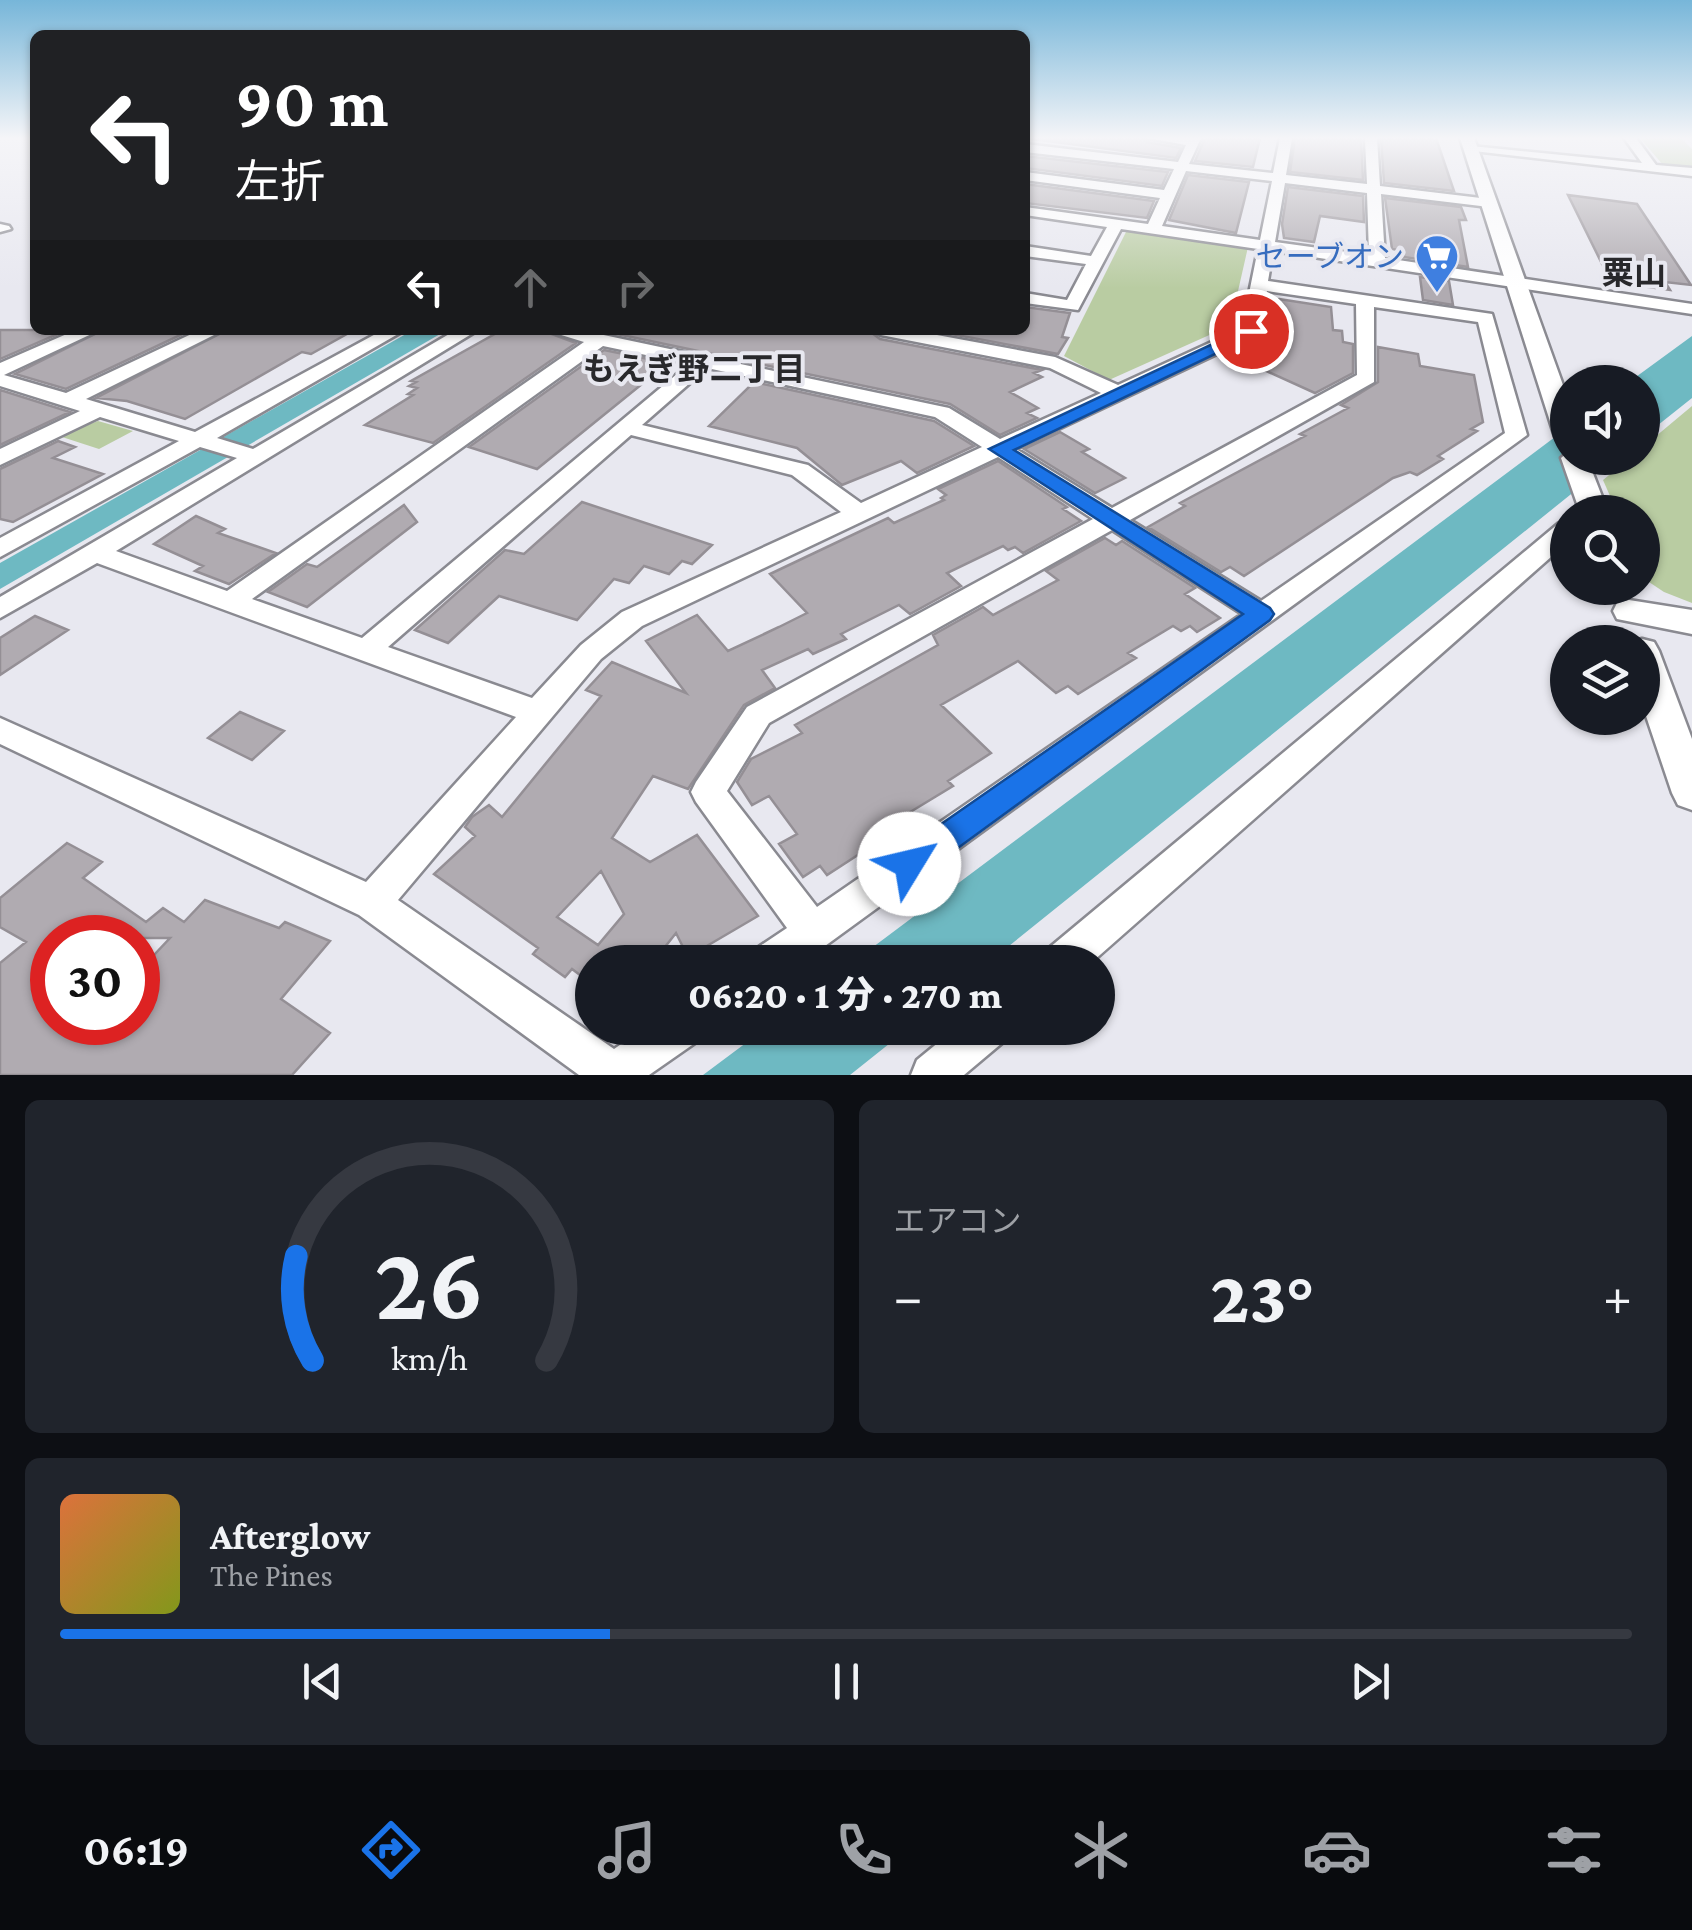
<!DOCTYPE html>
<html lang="ja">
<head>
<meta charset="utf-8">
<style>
  :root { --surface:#171b24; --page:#20242c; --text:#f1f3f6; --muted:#9ea1a6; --line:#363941; --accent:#1a73e8 }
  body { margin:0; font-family:"Crimson Pro","Noto Sans JP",serif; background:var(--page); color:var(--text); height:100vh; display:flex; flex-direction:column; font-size:38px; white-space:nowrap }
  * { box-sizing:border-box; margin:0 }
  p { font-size:32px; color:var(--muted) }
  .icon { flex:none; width:55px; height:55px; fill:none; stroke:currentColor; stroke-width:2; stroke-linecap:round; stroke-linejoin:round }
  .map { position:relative; height:1075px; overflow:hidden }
  .drawer { display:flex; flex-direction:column; gap:25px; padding:25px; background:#0d0f14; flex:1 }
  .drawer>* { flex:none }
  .banner { position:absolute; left:30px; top:30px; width:1000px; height:305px; border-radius:15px; box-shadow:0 2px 8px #0004; background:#202124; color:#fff; overflow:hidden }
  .fabs { position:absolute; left:1550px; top:365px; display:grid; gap:20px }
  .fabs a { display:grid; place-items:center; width:110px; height:110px; border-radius:50%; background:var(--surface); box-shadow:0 2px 8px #0004; font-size:50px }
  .speed { position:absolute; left:30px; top:915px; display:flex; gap:20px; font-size:50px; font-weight:700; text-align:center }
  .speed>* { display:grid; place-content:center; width:130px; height:130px; border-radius:50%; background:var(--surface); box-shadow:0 2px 8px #0004; line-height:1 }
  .speed .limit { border:15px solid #d22; background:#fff; color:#111 }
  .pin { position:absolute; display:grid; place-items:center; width:85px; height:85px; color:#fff; margin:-42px; border:5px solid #fff; border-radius:50%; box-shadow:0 2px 10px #0007 }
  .me { position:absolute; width:110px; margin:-55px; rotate:54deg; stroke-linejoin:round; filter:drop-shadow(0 0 8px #0008) }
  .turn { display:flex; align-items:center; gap:35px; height:210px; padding:0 40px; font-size:45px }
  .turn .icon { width:130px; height:130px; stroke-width:2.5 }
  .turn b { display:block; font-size:70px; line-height:85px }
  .lanes { display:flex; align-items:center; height:95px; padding:0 40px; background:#0003; justify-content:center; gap:50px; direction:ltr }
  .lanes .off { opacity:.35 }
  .big { font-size:75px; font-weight:800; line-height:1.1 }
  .drawer .card { flex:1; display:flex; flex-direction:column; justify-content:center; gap:15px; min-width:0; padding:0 35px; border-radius:15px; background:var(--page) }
  .drawer .dial { align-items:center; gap:0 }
  .dial svg { height:260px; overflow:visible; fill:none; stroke:var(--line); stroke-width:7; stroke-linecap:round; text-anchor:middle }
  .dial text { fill:var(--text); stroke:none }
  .song { display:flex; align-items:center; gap:30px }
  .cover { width:120px; height:120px; border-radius:15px; background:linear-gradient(135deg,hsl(20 70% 55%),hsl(70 70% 35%)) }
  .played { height:10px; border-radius:5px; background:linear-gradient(90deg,var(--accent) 35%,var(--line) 35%) }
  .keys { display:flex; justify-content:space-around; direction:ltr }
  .heat { display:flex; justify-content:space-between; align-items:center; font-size:55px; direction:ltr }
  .drawer .tiles { flex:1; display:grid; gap:25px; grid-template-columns:1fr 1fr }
  .card:last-child { grid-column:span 2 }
  .trip { position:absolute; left:575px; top:945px; width:540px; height:100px; border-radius:50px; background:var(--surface); box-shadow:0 2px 8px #0004; font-weight:800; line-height:100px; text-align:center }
  .tabs { display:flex; height:160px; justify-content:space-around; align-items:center; background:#090b0e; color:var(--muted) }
  .tabs .icon { width:70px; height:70px }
  .tabs .on { color:var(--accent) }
  .tabs b { font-size:45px; color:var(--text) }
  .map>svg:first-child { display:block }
  .green { fill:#b9cca2 }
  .water { fill:#6eb9c2 }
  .building { fill:#b0abb1; stroke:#948f95; stroke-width:2.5; fill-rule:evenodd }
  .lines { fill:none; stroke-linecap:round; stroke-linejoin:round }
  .minor-casing { stroke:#8a8a91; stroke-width:5 }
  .tertiary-casing { stroke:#8a8a91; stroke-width:5 }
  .minor { fill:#fff; fill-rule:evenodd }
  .tertiary { fill:#fff; fill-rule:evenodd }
  .route { fill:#1a73e8; stroke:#114b97; stroke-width:2.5 }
  .labels { text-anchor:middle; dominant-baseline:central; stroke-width:8; stroke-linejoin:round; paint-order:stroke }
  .far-shop-label { font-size:30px; fill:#366cbe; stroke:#e8e8f0; text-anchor:end }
  .far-neighbourhood-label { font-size:32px; font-weight:bold; fill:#28282b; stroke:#e8e8f0 }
</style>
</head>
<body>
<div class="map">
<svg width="1692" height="1075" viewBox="0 0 1692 1075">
  <rect width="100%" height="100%" fill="#e8e8f0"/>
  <path class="green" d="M1640 138H1681L1692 149V168L1663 165Z
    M1127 230 1248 247 1231 322 1225 328 1109 380 1064 356Z
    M1692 406V603L1664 592 1643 578 1642 512H1617L1603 480 1630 458H1642L1643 447Z
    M98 421 133 431 99 449 59 436Z"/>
  <path class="water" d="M413 330H447L0 589V563Z
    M1692 336V398L1643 437 1642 382H1629Z
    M1567 428 1568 458H1616L989 962H853Z
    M766 1028H909L850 1075H703Z"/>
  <path class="building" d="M1025 138H1144L1147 142 1181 148 1176 158Z
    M1205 138H1260L1253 167 1195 161Z
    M1295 138H1361L1363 180 1290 172Z
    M1381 138H1436L1454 191 1384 183Z
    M1025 156 1168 172 1162 186 1025 168Z
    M1188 175 1249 182 1236 233 1169 220Z
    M1025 184 1154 201 1147 218 1025 203Z
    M1288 187 1363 196 1364 222 1320 216 1314 242 1284 238 1282 224Z
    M1568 195 1637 204 1691 285 1665 282 1670 290 1634 285 1629 277 1607 274Z
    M1385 198 1461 207 1466 220H1459L1468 267 1404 257V251L1392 249Z
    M1420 277 1449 281 1453 305 1423 300Z
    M1279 299 1331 307 1333 330 1342 331 1343 342 1353 344V373L1315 393 1242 360 1267 348V315L1274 316 1275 302Z
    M1025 307 1070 313 1062 337 1068 338 1058 354 930 330H1025Z
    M0 330H67L0 359Z
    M103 330H191L66 389 15 374Z
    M227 330H354L311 354 302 352 185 419 127 401 96 398Z
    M502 330H541L576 343 433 443 365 425 413 395 408 394 417 388 409 386 416 382 411 381Z
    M598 330H868L880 339 1042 370 1034 373 1042 377 1010 392 1038 408 1027 413 1037 418 1000 435 950 404Z
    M1378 347 1418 354 1420 366 1474 375 1483 422 1471 429 1477 431 1438 456 1443 459 1417 475 1410 472 1393 478 1244 576 1230 567 1221 572 1148 527 1185 506 1180 503 1305 436 1300 434 1348 408 1341 405 1378 382Z
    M604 350 668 363 537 469 469 447Z
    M754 382 934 421 974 446 917 473 901 461 842 485 797 448 709 426Z
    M0 390 70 412 0 445Z
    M1060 432 1089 449 1082 452 1125 478 1095 493 1024 449Z
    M58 441 75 447 53 458 103 474 13 522 0 519V469Z
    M998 461 1067 507 1063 509 1081 521 1023 553 1015 547 1008 550 1003 546 947 573 961 586 910 614 899 605 841 634 846 639 813 654 808 649 762 670 775 688 744 705 688 789 653 776 612 838 650 862 697 835 758 916 688 957 676 933 653 962H592V984L572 969 565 977 533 954 538 948 434 874 475 836 465 827 472 817 489 805 502 817 601 696 586 690 612 662 686 693 646 641 697 615 728 651 779 627 807 613 770 574 888 518 894 523 944 500 941 498 946 495 938 489ZM601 871 624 914 598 945 557 917Z
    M582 502 712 545 692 564 682 561 669 574 644 566 629 583 614 579 577 620 499 596 448 643 415 630 505 550 524 554Z
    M404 505 417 522 307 607 268 592 307 564 317 567Z
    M196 516 225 529 218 533 276 553 229 584 195 571 203 566 154 544Z
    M1105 538 1116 545 1122 541 1195 588 1185 594 1220 618 1197 632 1190 626 1181 631 1173 626 1128 653 1136 658 1078 694 1068 686 1056 693 1018 661 941 705 991 753 948 781 953 786 902 817 907 823 827 875 820 866 803 877 779 844 797 834 769 796 752 805 737 782 751 759 802 733 795 725 938 645 933 635 983 607 993 615 1058 580 1046 571Z
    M35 616 68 630 0 675V638Z
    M240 712 284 731 252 760 208 738Z
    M67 843 102 862 83 878 146 922 163 908 184 922 205 900 279 928 285 922 330 941 281 999 330 1033 292 1075H0V963L26 942 0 927V898ZM52 938H170L138 972V1022H52Z"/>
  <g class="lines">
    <g class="minor-casing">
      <path id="minor" d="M1148 138H1201L1189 164 1273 173 1280 138H1292L1286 175 1367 184 1365 138H1377L1380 186 1489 199 1496 203 1489 207 1381 194 1385 258 1692 304V314L1273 251 1268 281 1492 314 1527 435 803 962H752L757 948 787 928 696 802 691 792 696 782 747 707 1093 519 998 457 642 626 601 659 398 900 614 1049 645 1028H700L695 1043 649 1075H579L359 915 0 744V718L366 882 516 717 97 563 0 618V597L237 458 200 447 0 557V538L179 441 100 417 0 465V449L80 411 0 386V363L76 330H100L4 375 66 393 200 330H224L86 399 195 432 383 330H405L217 438 253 449 456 330H478L116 551 227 591 584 342 545 330H580L949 408 1000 439 1101 393 1050 368 881 335 872 330H910L1055 357 1118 385 1242 328 1258 249 1121 229 1078 310 1025 303V293L1067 300 1086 264 1025 256V246L1091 256 1107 227 1025 215V207L1148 224 1160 198 1025 180V172L1164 190 1174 169 1025 152V144L1178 162 1186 145ZM1186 171 1272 181 1260 240 1162 226ZM1285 183 1367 193 1369 255 1275 242ZM1267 291 1356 304 1357 375 1112 508 1016 449 1257 335ZM1374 307 1478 322 1505 433 1261 601 1130 520 1374 382ZM603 346 689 364 362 638 252 599ZM707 368 935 417 982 447 861 503 808 465 642 425ZM631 435 792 475 841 512 622 612 581 645 532 698 388 647ZM1112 530 1242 614 817 907 727 791 769 723Z
        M1624 138H1636L1656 165 1692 168V176L1465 150 1471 146 1642 163Z
        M0 224 9 226 11 229 0 232Z
        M1568 520V542L1092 962H1044L1049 948 1559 523Z
        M956 1028H1008L1002 1043 964 1075H911L917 1060Z"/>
    </g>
    <g class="tertiary-casing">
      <path id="tertiary" d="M1460 138H1474L1568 399V445L1555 437Z
        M1568 452V458H1587L1608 512H1580L1561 458Z
        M1629 600 1692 610V634L1617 619 1613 611 1617 603Z
        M1642 639 1654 642 1659 651 1692 739V810L1678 805 1672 793 1642 704V642H1630Z"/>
    </g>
    <use href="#minor" class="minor"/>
    <use href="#tertiary" class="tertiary"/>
  </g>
  <linearGradient id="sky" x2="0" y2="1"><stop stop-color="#77b6d9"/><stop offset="0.48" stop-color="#f5f5f8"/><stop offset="1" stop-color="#f5f5f8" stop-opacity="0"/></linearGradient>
  <rect width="1692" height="288" fill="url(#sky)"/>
  <path class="route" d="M1251 326 1259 331 1257 334 1014 450 1270 608 1274 614 1270 620 921 875 909 879 898 875 893 864 898 854 1243 614 989 449Z"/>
  <defs>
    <g id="supermarket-pin" transform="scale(2.25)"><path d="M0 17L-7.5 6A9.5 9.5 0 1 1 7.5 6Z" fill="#3f7fe0" stroke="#e8e8f0"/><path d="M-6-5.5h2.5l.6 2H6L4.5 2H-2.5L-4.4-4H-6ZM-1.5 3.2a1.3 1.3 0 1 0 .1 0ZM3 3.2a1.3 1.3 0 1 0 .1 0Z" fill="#fff"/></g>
  </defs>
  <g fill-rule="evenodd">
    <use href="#supermarket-pin" x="1437" y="256"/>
  </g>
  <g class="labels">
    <g class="far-shop-label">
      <text x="1404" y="256">セーブオン</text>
    </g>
    <g class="far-neighbourhood-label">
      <text x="1634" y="273">粟山</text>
      <text x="694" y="369">もえぎ野二丁目</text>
    </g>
  </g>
</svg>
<div class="fabs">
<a><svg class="icon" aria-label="sound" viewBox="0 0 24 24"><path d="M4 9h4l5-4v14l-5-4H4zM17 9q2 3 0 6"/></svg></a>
<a><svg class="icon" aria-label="search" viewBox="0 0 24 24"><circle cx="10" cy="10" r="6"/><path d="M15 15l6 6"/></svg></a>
<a><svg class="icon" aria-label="layers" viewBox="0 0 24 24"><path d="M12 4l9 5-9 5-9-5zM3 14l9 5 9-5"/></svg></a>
</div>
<div class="speed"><div class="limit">30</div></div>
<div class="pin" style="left:1251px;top:331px;background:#d93025"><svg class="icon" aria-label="arrive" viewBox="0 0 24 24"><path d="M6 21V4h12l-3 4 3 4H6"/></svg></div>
<svg class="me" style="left:909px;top:864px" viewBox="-20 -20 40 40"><circle r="19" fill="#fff"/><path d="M0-13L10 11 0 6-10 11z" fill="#1a73e8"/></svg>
<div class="trip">06:20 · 1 分 · 270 m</div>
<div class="banner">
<div class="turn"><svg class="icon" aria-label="left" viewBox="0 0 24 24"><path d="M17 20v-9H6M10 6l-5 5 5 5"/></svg><div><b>90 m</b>左折</div></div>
<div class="lanes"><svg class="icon" aria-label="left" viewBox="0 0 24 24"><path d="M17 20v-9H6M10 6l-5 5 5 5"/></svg><svg class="icon off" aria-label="ahead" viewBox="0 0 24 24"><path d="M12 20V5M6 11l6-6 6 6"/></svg><svg class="icon off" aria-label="right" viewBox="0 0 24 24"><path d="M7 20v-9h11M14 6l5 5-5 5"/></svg></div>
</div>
</div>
<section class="drawer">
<div class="tiles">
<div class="card dial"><svg viewBox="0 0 100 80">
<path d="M14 69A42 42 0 1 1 86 69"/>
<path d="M14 69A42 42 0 0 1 9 37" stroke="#1a73e8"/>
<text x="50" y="56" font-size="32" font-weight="700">26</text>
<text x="50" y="72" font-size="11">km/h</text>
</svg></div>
<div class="card"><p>エアコン</p>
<div class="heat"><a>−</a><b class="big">23°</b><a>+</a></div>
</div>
<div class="card">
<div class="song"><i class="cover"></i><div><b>Afterglow</b><p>The Pines</p></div></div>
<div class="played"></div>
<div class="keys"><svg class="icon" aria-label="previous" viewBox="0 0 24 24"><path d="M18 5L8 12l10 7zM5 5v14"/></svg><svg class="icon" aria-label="pause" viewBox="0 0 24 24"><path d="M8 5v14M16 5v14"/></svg><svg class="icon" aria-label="next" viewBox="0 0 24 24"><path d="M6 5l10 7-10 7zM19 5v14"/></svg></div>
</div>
</div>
</section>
<nav class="tabs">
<b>06:19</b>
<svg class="icon on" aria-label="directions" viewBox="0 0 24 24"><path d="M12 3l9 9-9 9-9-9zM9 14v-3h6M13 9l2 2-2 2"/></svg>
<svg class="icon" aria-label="music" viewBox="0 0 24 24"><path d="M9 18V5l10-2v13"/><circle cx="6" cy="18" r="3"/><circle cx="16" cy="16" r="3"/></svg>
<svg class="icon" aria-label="phone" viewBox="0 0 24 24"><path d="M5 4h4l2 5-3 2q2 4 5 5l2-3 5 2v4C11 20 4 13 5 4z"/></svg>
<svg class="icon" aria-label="climate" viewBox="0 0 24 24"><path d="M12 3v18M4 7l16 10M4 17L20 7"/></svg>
<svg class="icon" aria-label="car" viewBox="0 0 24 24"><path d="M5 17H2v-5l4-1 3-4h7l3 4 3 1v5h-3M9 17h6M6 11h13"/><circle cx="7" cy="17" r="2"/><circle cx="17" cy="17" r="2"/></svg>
<svg class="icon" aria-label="filters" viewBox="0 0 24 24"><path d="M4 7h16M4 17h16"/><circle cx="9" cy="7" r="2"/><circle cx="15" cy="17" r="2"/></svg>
</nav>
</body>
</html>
